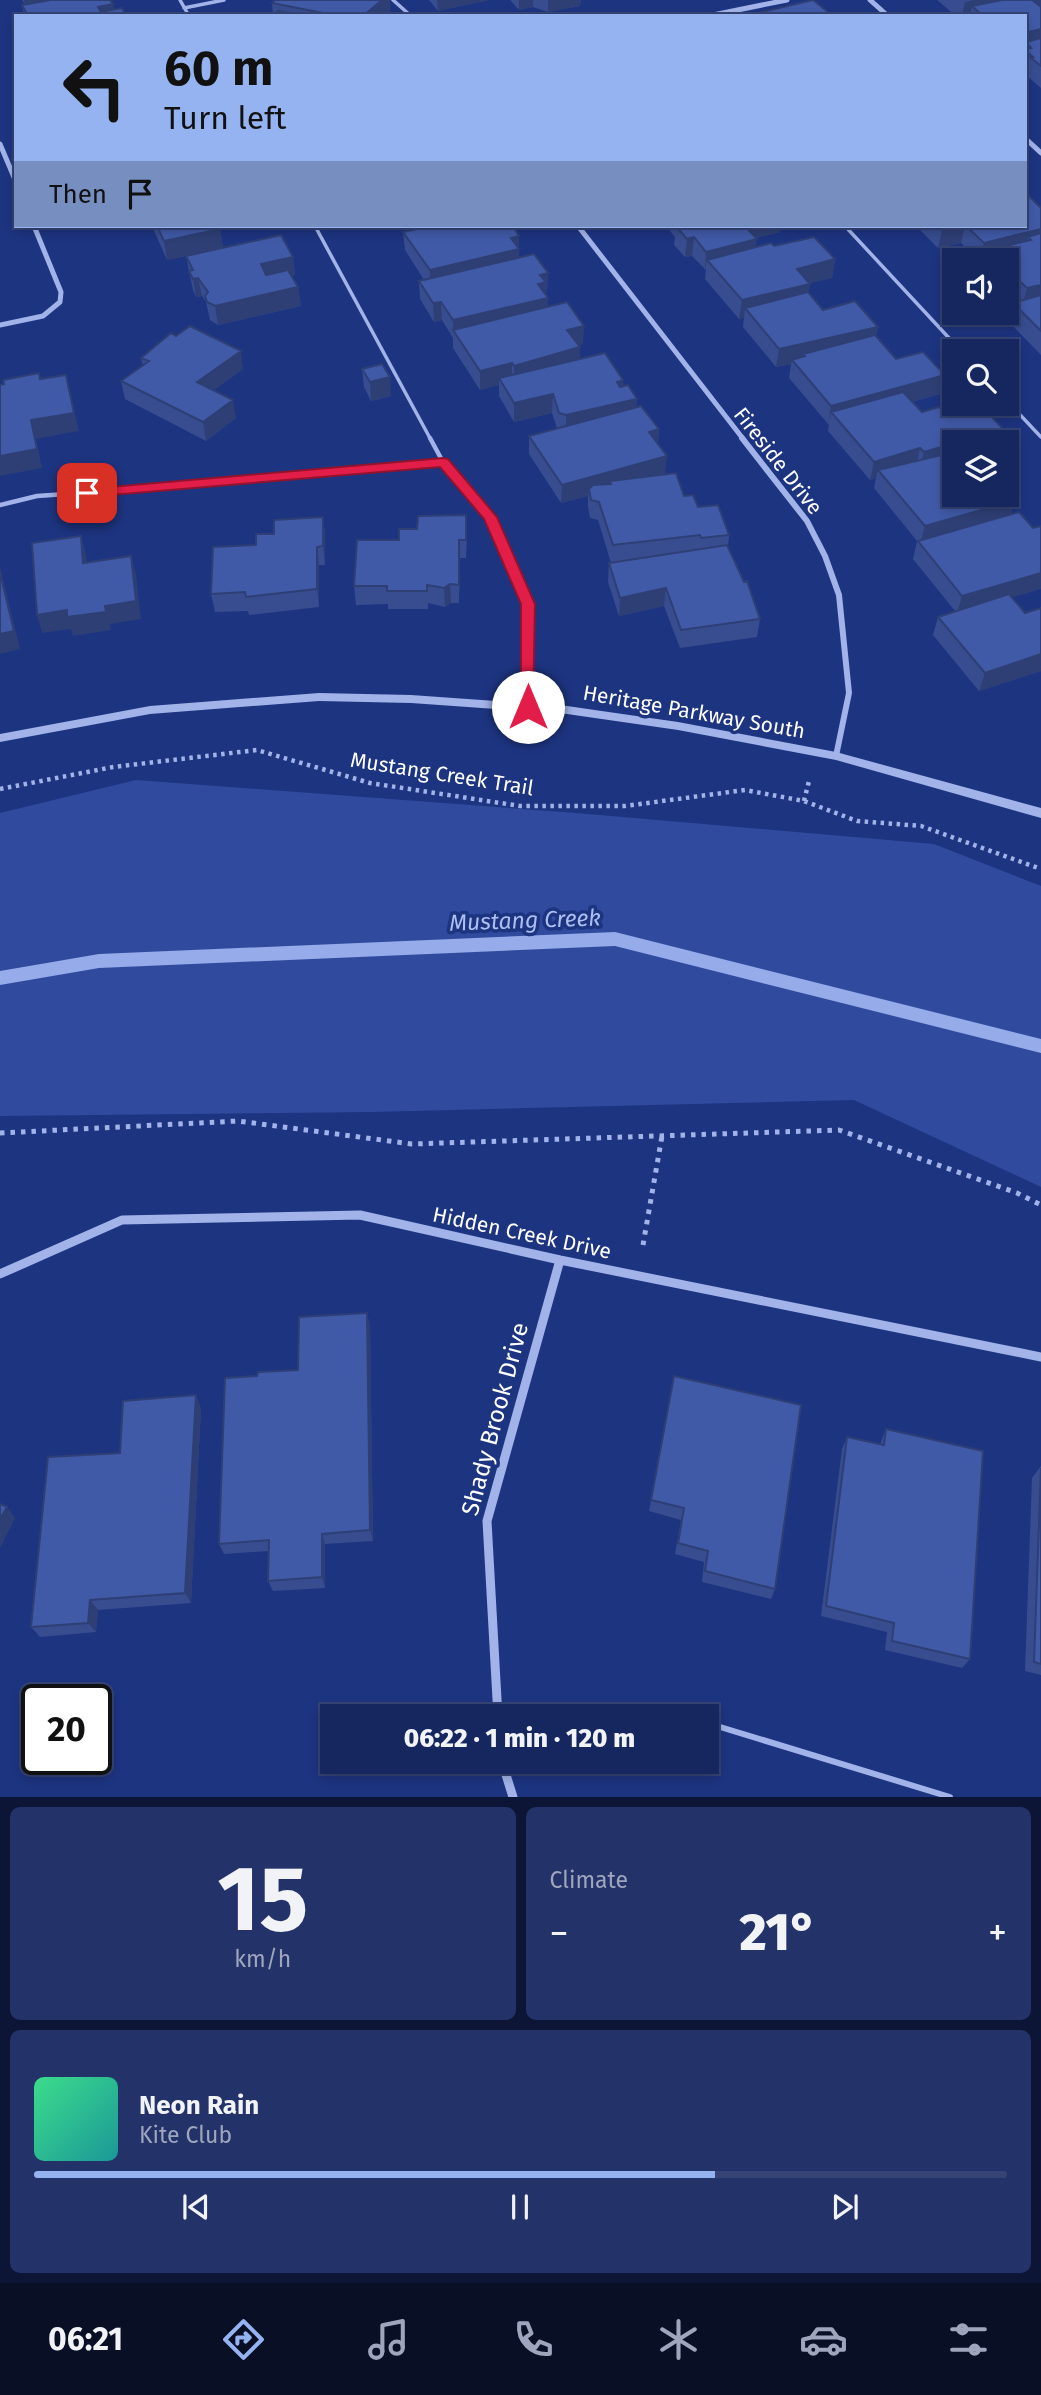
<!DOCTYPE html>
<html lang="en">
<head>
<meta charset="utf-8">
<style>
  :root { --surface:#162760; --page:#233369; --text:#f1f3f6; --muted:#9ea5bd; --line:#354475; --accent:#95b2f1 }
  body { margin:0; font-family:"Fira Sans",sans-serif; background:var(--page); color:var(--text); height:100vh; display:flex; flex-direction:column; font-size:26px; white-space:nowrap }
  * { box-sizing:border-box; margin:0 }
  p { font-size:23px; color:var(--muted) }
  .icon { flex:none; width:38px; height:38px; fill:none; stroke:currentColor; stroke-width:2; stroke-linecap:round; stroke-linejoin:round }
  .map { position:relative; height:1797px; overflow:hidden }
  .panel { display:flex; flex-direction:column; gap:10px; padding:10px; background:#0c1535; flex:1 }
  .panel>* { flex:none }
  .top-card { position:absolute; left:14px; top:14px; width:1013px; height:214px; border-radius:0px; box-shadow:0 4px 10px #0003,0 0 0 2px var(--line); background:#95b2f1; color:#111; overflow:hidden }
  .tools { position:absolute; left:942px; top:248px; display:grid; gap:14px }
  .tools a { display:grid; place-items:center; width:77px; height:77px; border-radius:0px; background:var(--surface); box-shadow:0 4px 10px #0003,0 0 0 2px var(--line); font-size:35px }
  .speed { position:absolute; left:21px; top:1684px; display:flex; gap:14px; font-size:35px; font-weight:700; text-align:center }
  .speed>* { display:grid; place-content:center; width:91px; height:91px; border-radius:50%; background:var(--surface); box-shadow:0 4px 10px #0003,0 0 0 2px var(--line); line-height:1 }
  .speed .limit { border:4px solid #111; border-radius:10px; background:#fff; color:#111 }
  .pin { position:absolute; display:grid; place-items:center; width:60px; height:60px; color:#fff; margin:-30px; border-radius:14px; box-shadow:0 4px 10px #0006 }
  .me { position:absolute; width:77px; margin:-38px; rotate:0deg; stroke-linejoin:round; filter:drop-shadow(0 0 5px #0008) }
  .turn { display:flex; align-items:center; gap:24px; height:147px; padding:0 35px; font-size:32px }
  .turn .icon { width:91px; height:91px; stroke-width:2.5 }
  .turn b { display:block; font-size:49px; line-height:60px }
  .then { display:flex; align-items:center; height:66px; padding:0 35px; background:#0003; gap:14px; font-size:26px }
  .big { font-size:52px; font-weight:800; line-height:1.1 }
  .panel .widget { flex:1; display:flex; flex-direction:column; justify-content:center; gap:10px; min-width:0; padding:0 24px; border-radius:10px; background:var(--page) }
  .panel .dial { align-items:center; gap:0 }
  .dial b { font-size:91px; line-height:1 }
  .song { display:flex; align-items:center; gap:21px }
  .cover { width:84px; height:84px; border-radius:10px; background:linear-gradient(135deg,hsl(150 70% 55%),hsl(180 70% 35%)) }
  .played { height:7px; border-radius:4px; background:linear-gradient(90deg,var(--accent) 70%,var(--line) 70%) }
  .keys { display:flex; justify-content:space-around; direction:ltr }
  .heat { display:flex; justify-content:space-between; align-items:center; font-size:38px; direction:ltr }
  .panel .tiles { flex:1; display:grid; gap:10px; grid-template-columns:1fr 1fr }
  .widget:last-child { grid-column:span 2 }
  .trip { position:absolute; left:320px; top:1704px; width:399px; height:70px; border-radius:0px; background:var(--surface); box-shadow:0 4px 10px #0003,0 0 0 2px var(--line); font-weight:800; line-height:70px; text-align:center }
  .tabs { display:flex; height:112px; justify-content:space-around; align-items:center; background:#091026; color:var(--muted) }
  .tabs .icon { width:49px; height:49px }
  .tabs .on { color:var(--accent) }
  .tabs b { font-size:32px; color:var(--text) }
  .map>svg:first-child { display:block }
  .green { fill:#304b9e }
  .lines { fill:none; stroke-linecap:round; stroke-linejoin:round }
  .stream { fill:#95abea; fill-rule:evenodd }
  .path-far1 { stroke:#a1b3e9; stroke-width:4.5; stroke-dasharray:3.5 4.5; stroke-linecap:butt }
  .path { stroke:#a1b3e9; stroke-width:5; stroke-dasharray:4.5 6; stroke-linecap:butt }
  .service-far2 { stroke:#a1b3e9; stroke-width:3.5 }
  .service-far1 { stroke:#a1b3e9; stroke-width:4.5 }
  .service { stroke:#a1b3e9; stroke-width:6 }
  .minor-far2 { stroke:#a1b3e9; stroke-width:5 }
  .minor-far1 { stroke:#a1b3e9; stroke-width:6 }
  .minor { stroke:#a1b3e9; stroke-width:9 }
  .tertiary { fill:#a1b3e9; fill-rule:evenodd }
  .wall { fill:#384d90 }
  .shaded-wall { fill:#2e3f75 }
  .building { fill:#415aa7; stroke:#2e3f75; stroke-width:2 }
  .route { fill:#e11d48; stroke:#92132f; stroke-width:2 }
  .labels { text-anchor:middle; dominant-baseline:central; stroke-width:7; stroke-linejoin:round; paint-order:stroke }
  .street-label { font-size:21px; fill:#fff; stroke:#1d3480 }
  .water-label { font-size:23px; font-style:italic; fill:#adbef0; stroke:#1d3480 }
  .near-street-label { font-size:24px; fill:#fff; stroke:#1d3480 }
</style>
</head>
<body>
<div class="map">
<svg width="1041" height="1797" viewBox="0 0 1041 1797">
  <rect width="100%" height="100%" fill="#1d3480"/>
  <path class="green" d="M136 780 576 813 934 844 1041 886V1187L854 1100 371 1112 0 1116V813Z"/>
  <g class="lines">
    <path class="stream" d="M615 932 1041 1039V1053L615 946 99 968 0 985V971L99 954Z"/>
    <path class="path-far1" d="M0 789 113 767 257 750 370 783 520 806H625L745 790 804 801 857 821 921 826 1041 869
      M804 801 809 781"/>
    <path class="path" d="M0 1133 238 1121 412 1144 839 1130 1017 1193 1041 1205
      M643 1245 662 1136"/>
    <path class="service-far2" d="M180 0 189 16
      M393 0 411 16
      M184 8 224 0
      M315 226 431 440
      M845 226 962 352
      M1006 400 1041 437"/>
    <path class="service-far1" d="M430 438 443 462 490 517 528 604V707
      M0 505 37 496 213 484 443 462"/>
    <path class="service" d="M497 1708 667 1711 686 1717
      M707 1723 950 1797"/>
    <path class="minor-far2" d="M870 0 888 16
      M708 16 787 0
      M1026 139 1041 153
      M0 144 16 182
      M578 226 744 440
      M0 325 43 316 60 302 61 292 34 226"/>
    <path class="minor-far1" d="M742 438 807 521 825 556 839 595 849 693 836 756"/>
    <path class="minor" d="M0 1274 122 1220 360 1215 560 1260 1041 1357
      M498 1717 487 1521 560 1260
      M502 1762 513 1797"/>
    <path class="tertiary" d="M319 693 411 695 567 706 678 722 836 752 1041 808V818L836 760 678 730 567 714 411 703 319 701 150 714 0 742V734L150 706Z"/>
  </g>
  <path class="wall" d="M22 0H110L114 10 126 16H24L22 5H25Z
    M429 0H489L438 11Z
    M510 0H581L580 6 548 12 533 7 519 10Z
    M937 0H1041V6H1039L1041 7V88L1026 75V16H956Z
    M272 3 390 12 386 16H273Z
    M1041 208V355L1008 321 1013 303 1017 302 1006 292V261H979L961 243 938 248 919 229 920 226H1026Z
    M152 226H218L220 229 223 248 167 260Z
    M425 226H513L519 255V258L548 273 547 291 546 292V295L548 307 583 344 579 345 580 347V359L623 380V386L637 407 659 429 658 443 665 474 684 496 729 535 728 547 760 619 757 637 680 648 664 606 619 616 608 582 609 563H611L598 520 590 518 588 507V496L561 503 529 454V436L557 428 552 413 514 422 499 396V385L480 390 453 348V338L442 320 434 322 420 299 419 281 424 280 405 250 403 232 426 227Z
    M671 226H781L780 232 756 238 755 247 774 246 835 259 832 278 809 283 808 293 823 310 876 337 896 359 945 375 940 394 912 402 954 443 1008 491 1011 514 1012 598 1025 613 1041 608V671L979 691 933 635 938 617 955 611 913 559 917 541 874 488 876 478 870 480 828 431 829 425 789 378 791 364 776 367 743 327 744 318 739 319 705 279 706 270 692 256 685 257 674 245 675 237 670 231Z
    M186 256 293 257 295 275 292 276 298 287 301 306 218 325 210 320 206 302 202 296 196 297 193 290Z
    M176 336 243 369 214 390 236 418 206 441 125 399 121 381 143 365 141 358Z
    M362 369 391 396 371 401 364 387Z
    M323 517 325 536V565H319V607L249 615 248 611 215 612 211 594 256 545 274 534Z
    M467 534 466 558H460L459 603H451L445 607 428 603V609H388V604L356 605 354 586 399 540Z
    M367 1313 370 1327 373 1541 325 1544V1588L273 1591 268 1581 269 1551 224 1554 219 1544 257 1376 298 1370Z
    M674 1376 775 1589 771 1599 702 1582 704 1562 675 1554 681 1520 649 1511Z
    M201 1408 191 1603 98 1610 96 1632 40 1637 31 1627 120 1453Z
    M886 1429 970 1659 962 1668 885 1650 887 1632 821 1616 842 1449 847 1437 880 1444Z
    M1041 1466V1675L1025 1671 1032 1478Z"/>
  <path class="shaded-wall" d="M24 0H53L25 5Z
    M382 0H390V12L386 16H363Z
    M437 0H489L438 11Z
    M519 0H533V7L519 10Z
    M548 0H581L580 6 548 12Z
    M975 0H1001L972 6 970 16H962L965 2Z
    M1004 0H1041V6L1001 14Z
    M113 4 115 16H100L98 7Z
    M1041 29V46L1026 43V34L1028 32Z
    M742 226H781L780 232 740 242Z
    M959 226H965L961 243 938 248 942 230Z
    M220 229 223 248 167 260 164 241Z
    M1041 229V246L1031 240 1028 237 1024 250 1013 248 1010 245 1008 254 981 257 979 261 984 243Z
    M519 236V267L430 289V270L511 238Z
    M694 237 692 256 685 257 687 239Z
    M757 239 754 257 707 260 705 270 706 252Z
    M293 257 295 275 263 282 261 264Z
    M835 259 832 278 794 287 797 269Z
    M548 273 547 291 546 292 545 298H548V316L453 331V320L538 284 540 275Z
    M1011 273 1006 291V274Z
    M198 278 202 296 196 297 193 279Z
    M810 284 807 302 745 308 744 318 739 319 742 300Z
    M1041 285V302L1022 307 1027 288Z
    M298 287 301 306 218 325 215 306Z
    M441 302 442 320 434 322 433 303Z
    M584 326 583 344 567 348V330Z
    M878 327 875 345 805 356 803 354 802 361 792 360 791 364 776 367 779 349Z
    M580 347V365L514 385V366Z
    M241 351 243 369 200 400 197 382Z
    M512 363V382L499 378V385L480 390V371Z
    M66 375 79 431 36 439 42 468 0 476V456L31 420Z
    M945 375 940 394 839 422 831 412 828 425 831 406Z
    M390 377 391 396 371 401 370 382Z
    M623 380 622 399 617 382Z
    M553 394 552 413 514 422V403Z
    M637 399 636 417 566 434V415Z
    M233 400 236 418 206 441 203 422Z
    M659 429 657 448 649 432Z
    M1003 429 1000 443H957Z
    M954 444V461L919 471 924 452Z
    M920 448 916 467 878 470 876 478 870 480 874 462Z
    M667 456 665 474 610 481V490L589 489 588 496 561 503 562 485Z
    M1012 475 1007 493H1006V476Z
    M1016 500 1010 518 920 544 925 526Z
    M323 517 325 536V565L323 546Z
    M81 536 86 555 88 581 83 563Z
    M459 540 460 558 459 603Z
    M317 547 319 565V607L317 589Z
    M131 556 136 575 141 619 110 624 111 630 73 636 71 629 42 633 37 615 105 606Z
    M0 566 20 649 0 654Z
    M1041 573V589L957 614 962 596Z
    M450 584 451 603 445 607 444 588Z
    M666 588 664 606 619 616 620 598Z
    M1041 654V671L979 691 985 673Z
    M367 1313 370 1327 373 1541 370 1530Z
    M196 1395 201 1408 191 1603 185 1593Z
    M7 1507 15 1518 0 1548V1519Z
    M322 1534 325 1544V1588L322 1577Z
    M90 1600 98 1610 96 1632 88 1623Z"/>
  <path class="building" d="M51 0H110L113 4 98 7 101 12 122 8 126 16H28L22 5Z
    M275 0H382L363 16H338L272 3Z
    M813 0 833 16H745Z
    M1002 0H1032L1041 7V29L1028 32 1030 33 1026 34V16H983L972 6Z
    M278 11 306 16H273Z
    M1041 38V66L1030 57H1033L1026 51V49L1031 48 1026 42Z
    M1026 193 1041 208V229L984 243 966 226H1026Z
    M157 226H218L220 229 164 241Z
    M431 226H513L519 236 511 238 519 249 430 270 403 232Z
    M676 226H745L757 239 706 252 694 237 687 239Z
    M938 226H959L942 230Z
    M1041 233V285L1027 288 1011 273 1006 274V261H985L981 257 1013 248 1010 245 1031 240 1028 237Z
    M281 235 293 257 261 264 266 275 288 270 298 287 215 306 207 302 205 296 208 292 198 278 193 279 189 271 193 270 186 256Z
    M814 237 835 259 797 269 810 284 742 300 707 260 771 243 774 246Z
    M534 254 548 273 540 275 546 282 538 284 548 298 453 320 441 302 433 303 419 281Z
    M808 292 823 310 855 301 878 327 779 349 745 308Z
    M1041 295V331L1013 303Z
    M567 302 584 326 567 330 580 347 514 366 512 363 480 371 453 330Z
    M190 326 241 351 197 382 233 400 203 422 121 381 149 361 141 358 171 333 176 336Z
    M875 335 896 359 923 352 945 375 831 406 792 360 805 356 803 354Z
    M605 353 623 380 617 382 620 387 628 385 637 399 566 415 559 413 553 394 514 403 499 378Z
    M382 364 390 377 370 382 362 369Z
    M39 373 40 379 66 375 74 413 31 420 37 449 0 456V385L4 384 3 380Z
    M903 392 922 412 939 407 944 412 971 404H980L1003 429 924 452 920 448 874 462 831 412Z
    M641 406 659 429 649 432 667 456 562 485 529 436Z
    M954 452V495H1006V489L1016 500 925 526 878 470Z
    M1006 468 1012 475 1006 476Z
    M676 473 684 496 693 495 698 507 718 505 729 535 701 538 700 535 613 545 599 502 591 500 589 489 593 485 611 484 610 481Z
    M1019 512 1033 528 1041 526V573L962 596 918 541Z
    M466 515V540H459V585L450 584 444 588 427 585V591H387V586H354L357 540H399V529H417L418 516Z
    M323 517V546L317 547V589L246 597 245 592 211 594 213 547 256 545V534H274V520Z
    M81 536 83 563 131 556 136 601 105 606 106 612 67 617V610L37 615 32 543Z
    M727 545 744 582 747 581 760 619 681 630 666 588 620 598 609 563Z
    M0 573 14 631 0 634Z
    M1009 594 1025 613 1041 608V654L985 673 938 617Z
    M367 1313 370 1530 322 1534V1577L268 1581 269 1540 219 1544 225 1378 257 1376 258 1372 298 1370 299 1317Z
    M674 1376 801 1405 775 1589 705 1571 708 1551 678 1543 684 1508 651 1500Z
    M196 1395 185 1593 90 1600 88 1623 31 1627 48 1457 120 1453 123 1401Z
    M886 1429 983 1451 970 1659 892 1641 894 1623 826 1606 847 1437 884 1445Z
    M1041 1468V1664L1034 1662Z
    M0 1504 7 1507 0 1519Z"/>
  <path class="route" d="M443 458 448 459 497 517 535 604 533 711H523L521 707V604L484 519 440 467 87 497 81 493 87 489Z"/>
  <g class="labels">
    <g class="street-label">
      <text transform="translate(778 461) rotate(52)">Fireside Drive</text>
      <text transform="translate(694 712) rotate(10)">Heritage Parkway South</text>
      <text transform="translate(442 774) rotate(9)">Mustang Creek Trail</text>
      <text transform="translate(522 1233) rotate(12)">Hidden Creek Drive</text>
    </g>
    <g class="water-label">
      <text transform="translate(525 920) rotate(-2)">Mustang Creek</text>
    </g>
    <g class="near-street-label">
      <text transform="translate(495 1419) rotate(-75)">Shady Brook Drive</text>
    </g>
  </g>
</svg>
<div class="tools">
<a><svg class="icon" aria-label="sound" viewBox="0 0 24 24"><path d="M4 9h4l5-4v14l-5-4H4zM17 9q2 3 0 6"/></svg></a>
<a><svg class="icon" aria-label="search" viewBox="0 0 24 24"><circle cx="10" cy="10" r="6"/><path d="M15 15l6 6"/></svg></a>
<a><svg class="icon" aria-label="layers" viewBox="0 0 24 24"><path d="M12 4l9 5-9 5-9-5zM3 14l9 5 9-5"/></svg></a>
</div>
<div class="speed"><div class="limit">20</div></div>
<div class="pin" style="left:87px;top:493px;background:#d93025"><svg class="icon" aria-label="arrive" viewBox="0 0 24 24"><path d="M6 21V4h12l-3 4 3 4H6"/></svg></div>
<svg class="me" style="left:528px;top:707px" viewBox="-20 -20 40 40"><circle r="19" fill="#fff"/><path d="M0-13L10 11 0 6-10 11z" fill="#e11d48"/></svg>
<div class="trip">06:22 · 1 min · 120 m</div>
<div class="top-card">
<div class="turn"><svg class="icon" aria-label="left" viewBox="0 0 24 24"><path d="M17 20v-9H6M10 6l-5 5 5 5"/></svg><div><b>60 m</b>Turn left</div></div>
<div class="then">Then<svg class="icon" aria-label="arrive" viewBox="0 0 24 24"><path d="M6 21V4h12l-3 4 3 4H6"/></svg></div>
</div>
</div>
<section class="panel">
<div class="tiles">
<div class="widget dial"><b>15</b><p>km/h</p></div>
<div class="widget"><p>Climate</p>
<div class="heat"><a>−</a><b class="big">21°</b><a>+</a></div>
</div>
<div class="widget">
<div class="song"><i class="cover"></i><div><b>Neon Rain</b><p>Kite Club</p></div></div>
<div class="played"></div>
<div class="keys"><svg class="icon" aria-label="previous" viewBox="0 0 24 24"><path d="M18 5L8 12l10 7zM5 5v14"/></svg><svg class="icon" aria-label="pause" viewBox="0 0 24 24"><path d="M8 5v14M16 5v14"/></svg><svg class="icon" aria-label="next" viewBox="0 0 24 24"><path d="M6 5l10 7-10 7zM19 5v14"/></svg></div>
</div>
</div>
</section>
<nav class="tabs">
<b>06:21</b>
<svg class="icon on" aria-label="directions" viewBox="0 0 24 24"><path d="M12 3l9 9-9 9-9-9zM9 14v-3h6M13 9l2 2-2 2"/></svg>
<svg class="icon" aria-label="music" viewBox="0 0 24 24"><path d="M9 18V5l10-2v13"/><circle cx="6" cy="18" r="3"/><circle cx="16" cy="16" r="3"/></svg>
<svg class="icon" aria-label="phone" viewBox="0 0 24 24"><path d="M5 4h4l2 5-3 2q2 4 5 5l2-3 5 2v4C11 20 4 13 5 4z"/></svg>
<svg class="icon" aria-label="climate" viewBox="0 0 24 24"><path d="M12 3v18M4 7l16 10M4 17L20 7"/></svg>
<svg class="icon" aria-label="car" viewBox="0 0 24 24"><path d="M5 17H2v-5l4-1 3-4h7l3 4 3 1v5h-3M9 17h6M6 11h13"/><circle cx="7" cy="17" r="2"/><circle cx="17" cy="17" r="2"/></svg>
<svg class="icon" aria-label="filters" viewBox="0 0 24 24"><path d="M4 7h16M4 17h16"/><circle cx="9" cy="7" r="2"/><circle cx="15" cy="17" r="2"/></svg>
</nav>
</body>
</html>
